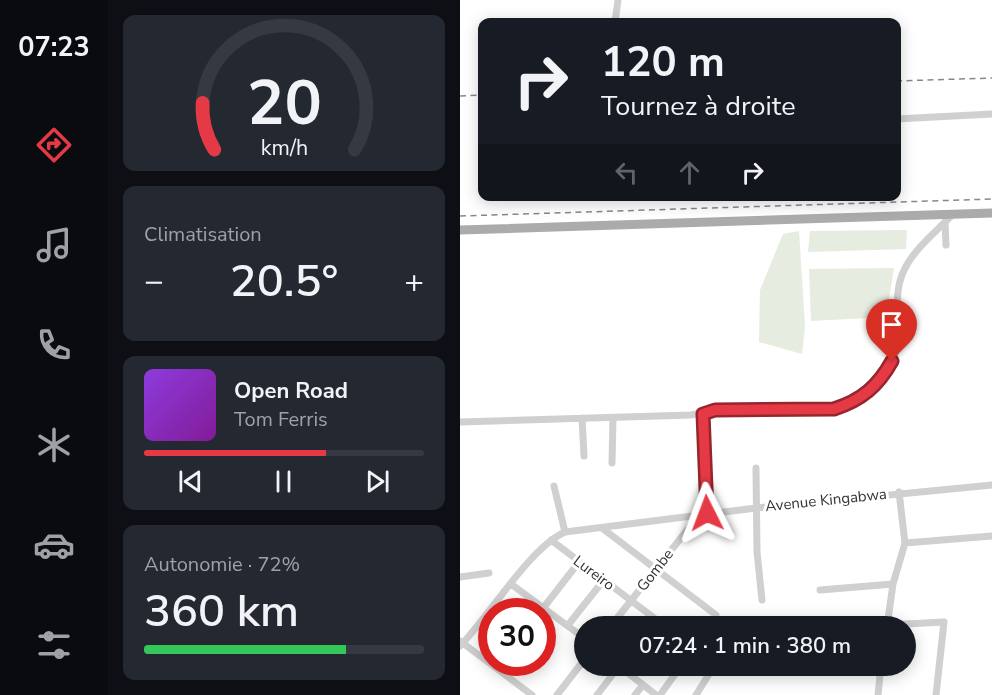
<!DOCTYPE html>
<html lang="fr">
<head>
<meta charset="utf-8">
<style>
  :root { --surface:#171b24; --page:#242831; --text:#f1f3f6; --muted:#9ea1a6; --line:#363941; --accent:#e63946 }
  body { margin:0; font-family:"Nunito Sans",sans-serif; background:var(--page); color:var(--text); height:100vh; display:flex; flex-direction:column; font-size:22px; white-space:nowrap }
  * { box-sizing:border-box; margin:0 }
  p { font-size:20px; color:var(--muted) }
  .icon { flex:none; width:33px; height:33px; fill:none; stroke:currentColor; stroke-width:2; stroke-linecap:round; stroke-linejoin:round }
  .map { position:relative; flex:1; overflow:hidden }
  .sheet { display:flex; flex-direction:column; gap:15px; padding:15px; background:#0d0f14; width:352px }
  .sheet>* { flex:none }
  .hud { position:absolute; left:18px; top:18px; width:423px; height:183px; border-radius:12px; box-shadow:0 3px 15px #0003; background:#171b24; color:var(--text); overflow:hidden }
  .speed { position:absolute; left:18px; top:598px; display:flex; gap:12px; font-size:30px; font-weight:700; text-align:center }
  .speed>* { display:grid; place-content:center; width:78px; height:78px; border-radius:50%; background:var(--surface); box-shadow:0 3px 15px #0003; line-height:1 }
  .speed .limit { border:9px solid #d22; background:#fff; color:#111 }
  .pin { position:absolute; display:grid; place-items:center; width:51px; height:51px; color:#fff; margin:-62px -26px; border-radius:50% 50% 50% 0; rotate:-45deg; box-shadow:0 0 6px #0007 }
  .pin .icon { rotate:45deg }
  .me { position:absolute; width:66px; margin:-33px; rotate:357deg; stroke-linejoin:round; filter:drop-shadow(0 0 4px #0008) }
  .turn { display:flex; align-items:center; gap:21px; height:126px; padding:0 24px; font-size:27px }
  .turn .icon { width:78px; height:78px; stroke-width:2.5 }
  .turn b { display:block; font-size:42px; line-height:51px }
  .lanes { display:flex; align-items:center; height:57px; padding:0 24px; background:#0003; justify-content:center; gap:30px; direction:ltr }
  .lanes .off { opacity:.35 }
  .big { font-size:45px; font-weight:600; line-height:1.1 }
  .sheet .widget { flex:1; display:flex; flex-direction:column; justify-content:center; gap:9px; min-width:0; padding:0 21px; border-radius:12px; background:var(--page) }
  .sheet .dial { align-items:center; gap:0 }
  .dial svg { height:156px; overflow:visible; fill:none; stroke:var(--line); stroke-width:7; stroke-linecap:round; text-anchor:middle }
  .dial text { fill:var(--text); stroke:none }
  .song { display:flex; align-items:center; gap:18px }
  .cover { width:72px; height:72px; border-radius:9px; background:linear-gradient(135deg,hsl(270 70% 55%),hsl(290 70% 35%)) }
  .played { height:6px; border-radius:3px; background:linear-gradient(90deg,var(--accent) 65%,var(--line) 65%) }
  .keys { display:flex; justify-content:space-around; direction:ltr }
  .heat { display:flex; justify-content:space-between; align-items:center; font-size:33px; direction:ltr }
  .charge { height:9px; border-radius:4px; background:linear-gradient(90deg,#34c759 72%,var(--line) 0) }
  .trip { position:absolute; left:114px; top:616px; width:342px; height:60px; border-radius:30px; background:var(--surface); box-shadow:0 3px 15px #0003; font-weight:600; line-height:60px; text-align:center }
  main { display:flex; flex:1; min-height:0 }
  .menu { display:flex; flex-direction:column; width:108px; justify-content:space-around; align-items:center; background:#090b0e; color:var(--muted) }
  .menu .icon { width:42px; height:42px }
  .menu .selected { color:var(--accent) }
  .menu b { font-size:27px; color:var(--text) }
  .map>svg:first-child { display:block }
  .green { fill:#e6ecdf }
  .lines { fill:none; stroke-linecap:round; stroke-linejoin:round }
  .minor { stroke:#d0d0d0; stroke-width:7 }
  .major { stroke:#ababab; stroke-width:9 }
  .rail { stroke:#888; stroke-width:1.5; stroke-dasharray:6 4.5; stroke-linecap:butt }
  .route-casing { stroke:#96252e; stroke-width:15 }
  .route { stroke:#e63946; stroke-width:10 }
  .labels { text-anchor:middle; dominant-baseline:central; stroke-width:6; stroke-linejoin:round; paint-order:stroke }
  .street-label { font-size:15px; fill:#333; stroke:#fff }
</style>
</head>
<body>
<main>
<nav class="menu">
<b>07:23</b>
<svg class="icon selected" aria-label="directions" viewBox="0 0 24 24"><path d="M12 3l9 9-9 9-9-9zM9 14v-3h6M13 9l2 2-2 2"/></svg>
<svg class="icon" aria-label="music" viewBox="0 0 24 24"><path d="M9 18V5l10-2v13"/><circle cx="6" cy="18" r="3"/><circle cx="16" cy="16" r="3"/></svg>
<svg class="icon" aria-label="phone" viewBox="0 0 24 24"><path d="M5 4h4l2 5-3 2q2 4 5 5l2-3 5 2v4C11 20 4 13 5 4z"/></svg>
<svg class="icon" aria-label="climate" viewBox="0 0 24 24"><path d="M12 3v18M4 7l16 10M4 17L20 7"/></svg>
<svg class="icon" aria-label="car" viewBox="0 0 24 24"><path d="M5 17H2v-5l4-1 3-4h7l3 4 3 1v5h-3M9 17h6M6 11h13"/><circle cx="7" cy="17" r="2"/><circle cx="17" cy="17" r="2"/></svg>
<svg class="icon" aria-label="filters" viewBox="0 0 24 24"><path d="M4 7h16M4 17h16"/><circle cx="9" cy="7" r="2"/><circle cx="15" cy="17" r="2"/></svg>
</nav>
<section class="sheet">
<div class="widget dial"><svg viewBox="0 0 100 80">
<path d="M14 69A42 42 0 1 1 86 69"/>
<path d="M14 69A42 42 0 0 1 8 45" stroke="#e63946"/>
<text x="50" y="56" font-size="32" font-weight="700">20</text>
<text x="50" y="72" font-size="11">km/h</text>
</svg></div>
<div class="widget"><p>Climatisation</p>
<div class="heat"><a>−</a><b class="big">20.5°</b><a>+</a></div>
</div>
<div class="widget">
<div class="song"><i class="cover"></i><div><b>Open Road</b><p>Tom Ferris</p></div></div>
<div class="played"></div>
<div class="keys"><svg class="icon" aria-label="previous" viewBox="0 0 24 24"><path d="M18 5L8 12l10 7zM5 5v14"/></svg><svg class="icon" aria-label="pause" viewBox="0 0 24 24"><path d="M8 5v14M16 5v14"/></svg><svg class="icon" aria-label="next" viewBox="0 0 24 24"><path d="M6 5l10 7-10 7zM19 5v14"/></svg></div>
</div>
<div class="widget"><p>Autonomie · 72%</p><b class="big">360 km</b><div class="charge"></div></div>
</section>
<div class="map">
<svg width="532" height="695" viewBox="0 0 532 695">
  <rect width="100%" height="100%" fill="#fff"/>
  <path class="green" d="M447 230 446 249 348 252 350 231Z
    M339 231 345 327 342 354 299 342 300 290 323 234Z
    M434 268 426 317 351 321 349 269Z"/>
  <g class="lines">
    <path class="minor" d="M155 22 158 0
      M436 119 532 114
      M485 222 486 245
      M243 414 247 513
      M122 418 124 456
      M0 422 231 415 255 410 374 409C406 398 436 375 438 338 439 316 434 296 442 275 451 251 475 233 492 215
      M152 463 153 418
      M296 468 297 552 302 600
      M94 486 105 532
      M142 528 256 615
      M91 540 206 627
      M445 543 532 536
      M0 577 29 573
      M51 584 124 638
      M360 590 433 584
      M84 607 119 562
      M108 625 143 581
      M427 625 484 622 476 695
      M150 627 240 514
      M427 627 433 584 445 543 439 492
      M0 641 72 695
      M0 646C29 617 69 548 105 532L296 508 532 485
      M159 666 196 695
      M97 695 124 660
      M137 695 159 666
      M175 695 183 685
      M200 695 221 666
      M236 695 254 666
      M418 695 421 666"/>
    <path class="major" d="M0 230 532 213"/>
    <path class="rail" d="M436 81 532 78
      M0 96 22 95
      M0 216 532 199"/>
  </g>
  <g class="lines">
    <g class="route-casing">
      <path id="route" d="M247 513 243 414 255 410 374 409C402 400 418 386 432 361"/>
    </g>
    <use href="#route" class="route"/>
  </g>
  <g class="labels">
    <g class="street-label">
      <text transform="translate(366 500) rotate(-6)">Avenue Kingabwa</text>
      <text transform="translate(195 570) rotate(-52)">Gombe</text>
      <text transform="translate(134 573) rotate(37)">Lureiro</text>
    </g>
  </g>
</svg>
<div class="speed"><div class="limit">30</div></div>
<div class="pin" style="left:432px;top:361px;background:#d93025"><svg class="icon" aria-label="arrive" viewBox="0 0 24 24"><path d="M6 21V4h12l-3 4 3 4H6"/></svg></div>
<svg class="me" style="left:247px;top:513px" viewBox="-20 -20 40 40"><path d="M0-17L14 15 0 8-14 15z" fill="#e63946" stroke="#fff" stroke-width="4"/></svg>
<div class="trip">07:24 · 1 min · 380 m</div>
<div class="hud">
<div class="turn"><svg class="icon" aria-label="right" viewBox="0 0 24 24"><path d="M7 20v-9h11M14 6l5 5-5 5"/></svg><div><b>120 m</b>Tournez à droite</div></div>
<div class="lanes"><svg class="icon off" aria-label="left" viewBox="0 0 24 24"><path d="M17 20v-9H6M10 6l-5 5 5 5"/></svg><svg class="icon off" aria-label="ahead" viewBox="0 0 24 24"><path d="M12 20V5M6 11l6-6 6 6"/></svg><svg class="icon" aria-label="right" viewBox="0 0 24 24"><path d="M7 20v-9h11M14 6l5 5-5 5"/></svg></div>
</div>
</div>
</main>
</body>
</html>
